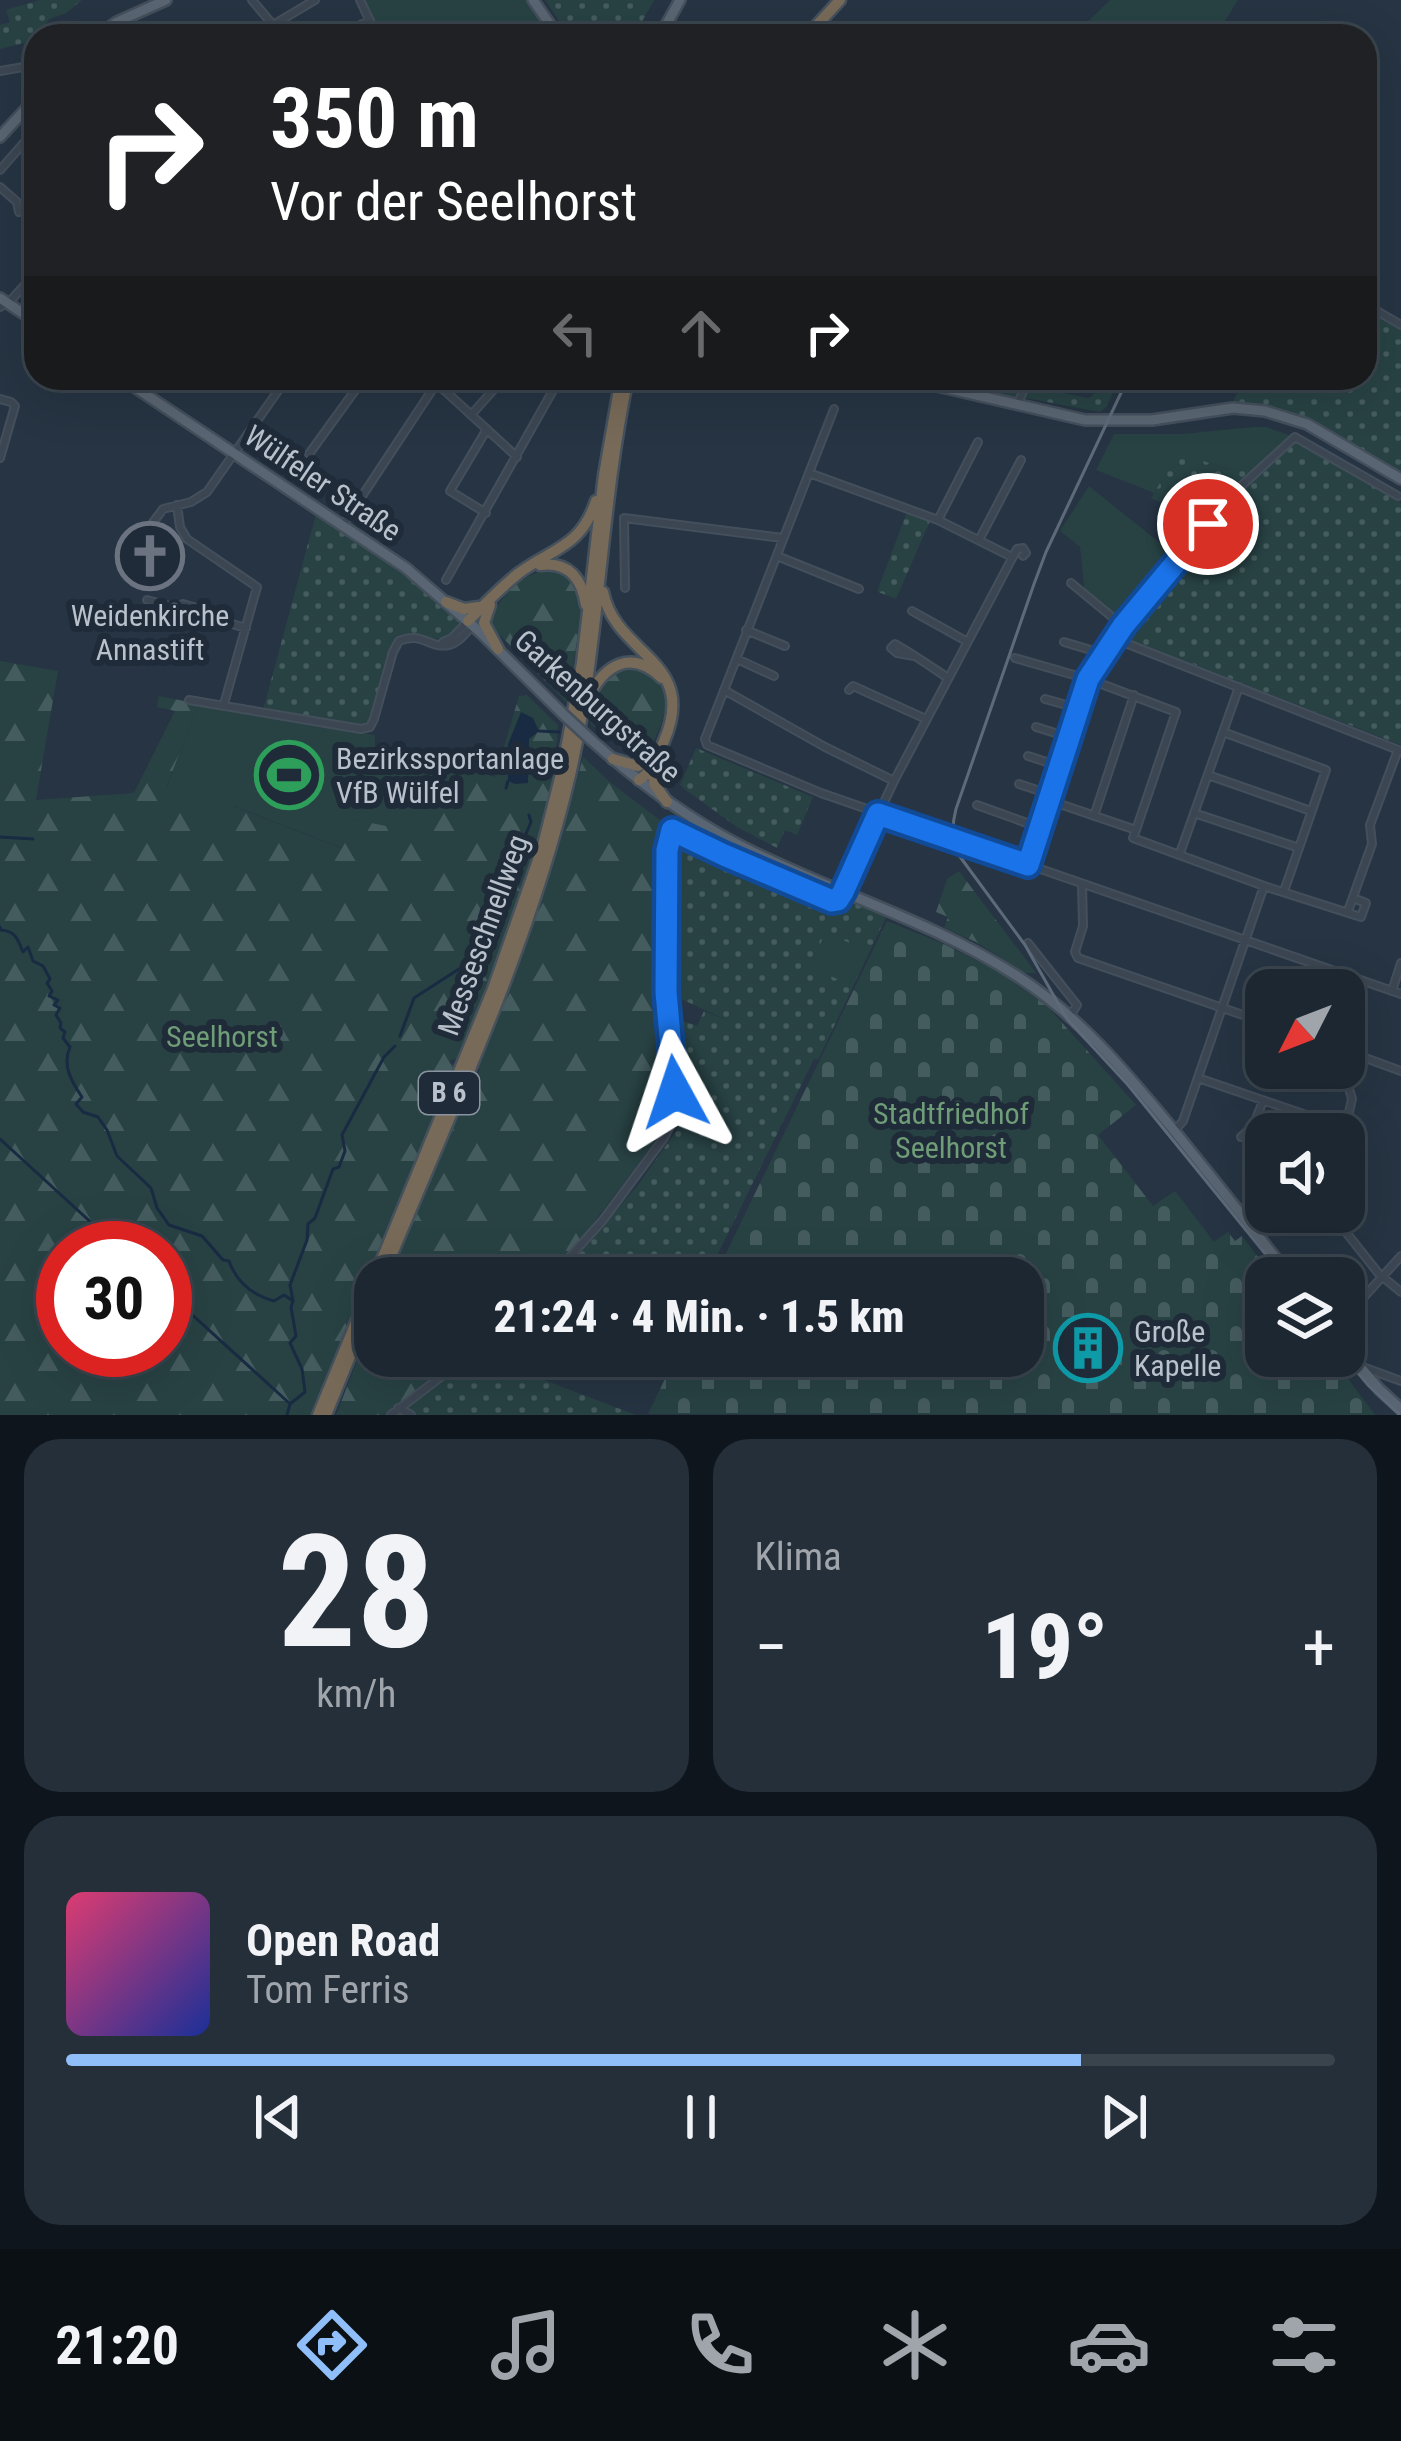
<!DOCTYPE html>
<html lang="de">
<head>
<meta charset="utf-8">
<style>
  :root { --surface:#1c2732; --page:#252f3a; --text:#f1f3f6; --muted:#a0a5ac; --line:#3a444d; --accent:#90bef9 }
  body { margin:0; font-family:"Roboto Condensed",sans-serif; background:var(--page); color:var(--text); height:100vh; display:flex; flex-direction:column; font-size:45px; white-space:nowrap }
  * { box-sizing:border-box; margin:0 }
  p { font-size:39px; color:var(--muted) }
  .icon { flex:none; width:66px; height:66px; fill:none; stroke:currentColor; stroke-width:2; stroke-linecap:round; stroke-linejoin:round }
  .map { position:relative; height:1415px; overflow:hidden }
  .panel { display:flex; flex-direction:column; gap:24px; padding:24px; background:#0f151c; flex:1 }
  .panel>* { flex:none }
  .banner { position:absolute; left:24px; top:24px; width:1353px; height:366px; border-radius:36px; box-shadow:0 12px 48px #0002,0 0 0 3px var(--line); background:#202124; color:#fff; overflow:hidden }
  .needle { width:78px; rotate:228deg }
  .controls { position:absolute; left:1245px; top:969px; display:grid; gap:24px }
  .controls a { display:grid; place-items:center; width:120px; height:120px; border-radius:24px; background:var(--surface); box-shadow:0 12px 48px #0002,0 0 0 3px var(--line); font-size:60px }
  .speed { position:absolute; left:36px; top:1221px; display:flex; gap:24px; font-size:60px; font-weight:700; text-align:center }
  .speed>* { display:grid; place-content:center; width:156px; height:156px; border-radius:50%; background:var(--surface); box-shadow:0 12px 48px #0002,0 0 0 3px var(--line); line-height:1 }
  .speed .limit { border:18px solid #d22; background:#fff; color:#111 }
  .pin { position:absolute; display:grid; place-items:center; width:102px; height:102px; color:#fff; margin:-51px; border:6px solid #fff; border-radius:50%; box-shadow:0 3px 12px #0007 }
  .me { position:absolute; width:132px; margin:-66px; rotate:355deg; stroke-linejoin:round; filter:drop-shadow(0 0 9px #0008) }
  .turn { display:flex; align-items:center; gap:42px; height:252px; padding:0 48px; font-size:54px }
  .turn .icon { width:156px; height:156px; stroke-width:2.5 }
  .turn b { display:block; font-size:84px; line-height:102px }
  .lanes { display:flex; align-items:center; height:114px; padding:0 48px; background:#0003; justify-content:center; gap:60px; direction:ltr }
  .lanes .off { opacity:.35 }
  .big { font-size:90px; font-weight:800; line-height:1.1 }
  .panel .card { flex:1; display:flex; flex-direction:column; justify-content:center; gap:18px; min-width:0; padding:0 42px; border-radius:36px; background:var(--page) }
  .panel .dial { align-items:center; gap:0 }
  .dial b { font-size:156px; line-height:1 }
  .song { display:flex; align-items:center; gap:36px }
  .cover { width:144px; height:144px; border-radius:18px; background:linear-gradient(135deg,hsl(340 70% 55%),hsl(230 70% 35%)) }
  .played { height:12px; border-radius:6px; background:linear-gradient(90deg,var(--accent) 80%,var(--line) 80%) }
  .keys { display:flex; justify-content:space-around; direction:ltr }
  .heat { display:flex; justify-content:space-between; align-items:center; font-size:66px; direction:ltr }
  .panel .tiles { flex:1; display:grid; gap:24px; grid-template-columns:1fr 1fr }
  .card:last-child { grid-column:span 2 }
  .trip { position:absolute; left:354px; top:1257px; width:690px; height:120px; border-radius:36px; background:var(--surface); box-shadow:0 12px 48px #0002,0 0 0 3px var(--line); font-weight:800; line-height:120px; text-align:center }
  .dock { display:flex; height:192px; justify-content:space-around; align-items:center; background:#0b1014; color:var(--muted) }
  .dock .icon { width:84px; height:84px }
  .dock .selected { color:var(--accent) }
  .dock b { font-size:54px; color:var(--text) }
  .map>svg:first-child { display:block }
  .grass { fill:url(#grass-dots) }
  .forest { fill:url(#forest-firs); fill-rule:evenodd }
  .cemetery { fill:url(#cemetery-stones) }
  .park { fill:#284244 }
  .water { fill:#192b42 }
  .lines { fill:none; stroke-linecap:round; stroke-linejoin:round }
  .stream { stroke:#192b42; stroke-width:3 }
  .minor-casing { stroke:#444f5c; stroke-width:10 }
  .major-casing { stroke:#444f5c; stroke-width:14 }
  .highway-casing { stroke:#45515d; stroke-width:15 }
  .minor { stroke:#3b4652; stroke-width:6 }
  .major { stroke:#596572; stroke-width:9 }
  .highway { stroke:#786a58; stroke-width:10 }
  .tram { stroke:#5d6a79; stroke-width:3 }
  .major-bridge-casing { stroke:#444f5c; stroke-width:14; stroke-linecap:butt }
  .major-bridge { stroke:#596572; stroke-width:9 }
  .route-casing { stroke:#114b97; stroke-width:30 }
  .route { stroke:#1a73e8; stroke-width:21 }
  .labels { text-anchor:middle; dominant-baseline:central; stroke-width:12; stroke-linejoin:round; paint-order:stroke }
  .shield { fill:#1f2b38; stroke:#8a94a0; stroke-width:3 }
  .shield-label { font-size:27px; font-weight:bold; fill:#b8c1cc }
  .street-label { font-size:30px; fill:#b8c1cc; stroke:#1f2b38 }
  .poi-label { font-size:30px; fill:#b8c1cc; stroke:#1f2b38; text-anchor:start }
  .park-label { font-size:30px; fill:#6f9d77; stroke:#1f2b38 }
</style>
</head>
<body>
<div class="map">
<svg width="1401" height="1415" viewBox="0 0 1401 1415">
  <defs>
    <pattern id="grass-dots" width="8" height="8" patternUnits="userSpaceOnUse" patternTransform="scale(3)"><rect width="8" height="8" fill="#284244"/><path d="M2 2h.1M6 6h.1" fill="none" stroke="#455c5e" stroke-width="1.8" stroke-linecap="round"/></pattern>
    <pattern id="forest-firs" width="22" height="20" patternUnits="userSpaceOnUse" patternTransform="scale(3)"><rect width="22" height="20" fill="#284244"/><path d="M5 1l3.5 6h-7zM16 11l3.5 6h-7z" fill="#455c5e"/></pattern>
    <pattern id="cemetery-stones" width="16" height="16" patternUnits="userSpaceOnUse" patternTransform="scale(3)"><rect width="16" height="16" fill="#284244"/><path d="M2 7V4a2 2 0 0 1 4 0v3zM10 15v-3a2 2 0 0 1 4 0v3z" fill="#455c5e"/></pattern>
  </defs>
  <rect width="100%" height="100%" fill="#263443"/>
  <path class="grass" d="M39 0H82L66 13 50 19 45 24 49 36H36V40L0 49V25L10 22 6 10Z
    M545 0H654L634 36H569Z
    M1365 304 1401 325V479L1307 424 1233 408 1234 399 1246 378H1365Z
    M964 378H996L1020 392 1025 385 1087 398 1091 397 1103 378H1119L1107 406 1100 412 1020 397 1017 406 961 392Z
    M1295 437 1398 496 1401 506V745L1121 636 1213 522Z
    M1178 451 1228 470 1245 466 1259 471 1208 524 1151 498Z
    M907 512 930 521 896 599 878 592V589Z
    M316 514 391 564 459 620C445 661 419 617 393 646L371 720 369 725 361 727 263 710Z
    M696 748 813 797 797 835 785 830 777 848 737 827 687 791 680 785Z
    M672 829 832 901 843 891 889 911 818 1060 814 1059 706 1278H559L638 1185 677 1130 679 1070 677 1019 697 1026 704 1011 735 1024 666 992V923Z
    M472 1356H481L636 1415H416L406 1410Z"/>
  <path class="forest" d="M550 569 567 574 583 604 567 703 495 630 490 620C504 592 519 576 550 569Z
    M0 661 58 671 36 800 134 793 175 711 157 707 159 696 199 704 166 788 229 813 232 806 341 848 351 819 391 826 411 761 378 751 388 747 495 777 519 696 527 695 558 725C551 841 499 953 457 1060L451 1059 450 1063 455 1065 310 1415H0ZM63 1248H165V1350H63Z
    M627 667C685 679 666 716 647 756L634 759 590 723 602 684Z
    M583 757 611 783 672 829 670 833 666 992 670 1093 666 1127 579 1242 542 1278H390L475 1072 478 1073 480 1070 477 1067C518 966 555 863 583 757Z
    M959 871 1036 973H1025L976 942 944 928 948 917 936 912 947 879Z
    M375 1314V1356H461L386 1415H336Z"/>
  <path class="cemetery" d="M887 921 946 945 999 972 1047 1006 1136 1105 1098 1135 1153 1206 1175 1191 1214 1242 1228 1232 1235 1241 1242 1236 1274 1278H1266V1356H1331L1375 1415 648 1414 676 1356H1023V1278H714Z"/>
  <path class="park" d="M361 0H533L558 36H378Z
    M1110 0H1238L1216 36H1079L1078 31Z
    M1254 427H1266L1295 437 1259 471 1245 466 1229 470 1178 452 1154 493 1096 470 1114 434H1181Z
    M1089 486 1179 558 1123 626 1085 595 1080 547 1060 531Z
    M199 704 375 735V750L411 760 391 827 351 819 342 848 233 806 229 814 166 789Z
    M826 932 869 952 851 991 845 982 816 970 817 966 811 963Z"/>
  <path class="water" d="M521 712 533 718 539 731 529 739 528 783 515 784 508 781V744Z"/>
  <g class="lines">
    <path class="stream" d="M539 731 559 732
      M506 788 508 781
      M0 837 33 839
      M523 841 531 822 529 815
      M0 927 1 930C16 931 18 940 23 952L28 947 33 961 43 966 50 979 47 983 52 991 49 996 58 1000 54 1005 60 1008 56 1015 61 1023 60 1028 65 1032 63 1038 70 1047C62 1065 71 1081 82 1097L76 1104 83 1112 98 1117 107 1130 117 1156 151 1188 157 1208 169 1225 202 1236 223 1260 229 1261C237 1283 252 1295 274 1301L284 1295 293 1301 291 1307 296 1336 290 1343 302 1369 305 1392 290 1404 287 1415
      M400 1036 414 998 462 967 486 938 520 863 522 843 517 838
      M0 1139 119 1248
      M165 1290 288 1402
      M293 1301 290 1285 307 1240 308 1224 315 1218 333 1169 339 1167 345 1151 342 1135 384 1057 395 1046"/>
    <g class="minor-casing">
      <path id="minor" d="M252 0 273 25
        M360 0 377 36
        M273 25 315 0
        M268 36 274 30 273 25
        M340 36 370 20
        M0 71 29 66
        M21 146 36 159
        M0 170 36 129
        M0 187 17 202 19 212
        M1365 304 1401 325
        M0 307 11 300 36 273
        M431 378 517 457
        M0 399 11 402 15 406 0 458
        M1018 403 1029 378
        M834 409 705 739 707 745 821 793 1401 994
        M471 415 504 378
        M309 454 364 378
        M809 473 938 520 1012 557
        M177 505 180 527 187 539 257 587 224 704
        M486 513 450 491 487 429
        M938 520 978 442
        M343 525 440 378
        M979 540 1021 460
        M137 544 163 509 191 502 207 492 287 378
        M777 556 859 589
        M446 580 560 378
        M1071 583 1123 626
        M625 588 624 518 783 538
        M147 600 177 608 183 604 224 616 225 622 246 628
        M912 611 966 641
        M746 630 785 646
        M1115 639 1401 751
        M443 642 452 638 468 621
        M1064 642 1104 654
        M914 656 897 653 891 648 895 644C913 654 930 666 948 678
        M1015 658 1088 679 1176 712 1136 830
        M737 659 774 676
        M724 690 825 747 894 781
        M849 690 853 686 926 719
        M1045 699 1077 708
        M189 700 361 729 370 727 374 719 393 652 399 641C421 631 430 649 449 645 458 643 467 632 473 625
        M1036 727 1068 737
        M1223 732 1326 770 1284 891
        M1028 756 1059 766
        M1208 775 1311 811
        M1019 784 1049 794
        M1048 800 1136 830 1133 838 1264 886 1361 917 1366 903 1353 898
        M977 805 1038 827
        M1194 813 1299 848
        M1094 816 1134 695
        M1180 853 1239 687
        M1028 864 1077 708 1088 679 1104 654 1123 626 1239 488 1295 437 1398 496
        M1082 884 1083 926 1075 952 1078 958 1266 1023
        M1348 911 1372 844 1370 825 1398 750
        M1028 943 1077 1005 1070 1016
        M1336 990 1341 973
        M1392 991 1401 963
        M1344 1053 1349 1052 1401 1071
        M1343 1068 1352 1099 1344 1134
        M1198 1078 1312 1117
        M1175 1130 1183 1121 1264 886
        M1241 1137 1253 1126 1263 1101
        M1330 1212 1379 1274 1401 1292
        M1250 1223 1266 1211
        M551 1278 603 1220 664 1138 673 1120 675 1092 666 992V898L670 833 677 830 725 855 832 901 838 900 894 781 1017 549 1023 548 1026 553 1023 556
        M1344 1319 1401 1256
        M1360 1366 1401 1381
        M398 1408 411 1415
        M391 1415 468 1356"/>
    </g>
    <g class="major-casing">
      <path id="major" d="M533 0 558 36
        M97 36 117 22 166 0
        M660 36 680 0
        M0 137 36 98
        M0 298 36 322
        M121 378 406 568 480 632 563 714
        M902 378 1085 420H1152L1233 408 1265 411 1307 424 1401 479
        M589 738C637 781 687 819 745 848 834 893 932 921 1017 976 1079 1016 1125 1071 1172 1128 1212 1178 1252 1227 1291 1278
        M1344 1348 1379 1389 1401 1409"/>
    </g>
    <g class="highway-casing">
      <path id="highway" d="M807 36 840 0
        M540 565C569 561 582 579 586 605
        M603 592C616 656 699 660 664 741 658 756 653 771 639 780
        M446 602 464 609 479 607
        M490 605 484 623 498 649
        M468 621C484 605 501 587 519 573 553 548 581 547 596 501
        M588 698C605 664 631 649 662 678
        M613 759 638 766 651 758
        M651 769 655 785 667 802
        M382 1278C450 1113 529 949 570 775 600 644 600 509 628 378
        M318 1415 493 989 542 849 563 766 582 663 604 475 621 378
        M326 1415 375 1295"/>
    </g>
    <use href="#minor" class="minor"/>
    <use href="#major" class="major"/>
    <use href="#highway" class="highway"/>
    <path class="tram" d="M1128 378 1046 552 1034 584 956 809C952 824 951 839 958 854L1025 945 1067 1019 1128 1085 1285 1278
      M1344 1356 1368 1385 1400 1415"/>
    <g class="major-bridge-casing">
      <path id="major-bridge" d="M563 714 589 738"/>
    </g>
    <use href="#major-bridge" class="major-bridge"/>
  </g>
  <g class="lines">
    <g class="route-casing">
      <path id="route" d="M675 1092 666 992 667 850 672 830 724 855 832 901 838 900 843 892 878 814 1028 865 1088 679 1123 626 1208 524"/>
    </g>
    <use href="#route" class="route"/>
  </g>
  <defs>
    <g id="church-ring" transform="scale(3.45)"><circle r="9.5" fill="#1f2b38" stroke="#6b7280" stroke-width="1.5"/><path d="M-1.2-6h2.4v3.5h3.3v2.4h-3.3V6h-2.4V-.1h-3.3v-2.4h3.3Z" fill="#6b7280"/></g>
    <g id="stadium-ring" transform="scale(3.45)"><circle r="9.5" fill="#1f2b38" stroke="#2e9e5b" stroke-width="1.5"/><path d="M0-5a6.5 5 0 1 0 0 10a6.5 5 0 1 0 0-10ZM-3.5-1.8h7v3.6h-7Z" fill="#2e9e5b"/></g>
    <g id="building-ring" transform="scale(3.45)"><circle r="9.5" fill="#1f2b38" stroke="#0f9aa8" stroke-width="1.5"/><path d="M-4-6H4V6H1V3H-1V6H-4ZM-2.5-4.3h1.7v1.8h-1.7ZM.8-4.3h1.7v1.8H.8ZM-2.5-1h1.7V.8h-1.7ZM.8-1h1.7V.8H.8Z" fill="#0f9aa8"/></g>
  </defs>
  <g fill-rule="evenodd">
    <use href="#church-ring" x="150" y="556"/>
    <use href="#stadium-ring" x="289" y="775"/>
    <use href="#building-ring" x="1088" y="1348"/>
  </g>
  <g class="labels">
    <rect class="shield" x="419" y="1072" width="60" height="42" rx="9"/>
    <g class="shield-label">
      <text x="449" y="1093">B 6</text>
    </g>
    <g class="street-label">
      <text transform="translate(323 483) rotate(34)">Wülfeler Straße</text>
      <text transform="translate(598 706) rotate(42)">Garkenburgstraße</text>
      <text transform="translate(483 935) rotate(-70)">Messeschnellweg</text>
    </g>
    <g class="poi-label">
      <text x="150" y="615" text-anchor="middle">Weidenkirche<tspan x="150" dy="34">Annastift</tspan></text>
      <text x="336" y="758">Bezirkssportanlage<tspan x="336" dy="34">VfB Wülfel</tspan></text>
      <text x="1134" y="1331">Große<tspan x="1134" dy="34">Kapelle</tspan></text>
    </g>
    <g class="park-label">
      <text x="222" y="1036">Seelhorst</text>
      <text x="951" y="1113">Stadtfriedhof<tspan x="951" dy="34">Seelhorst</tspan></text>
    </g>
  </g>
</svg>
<div class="controls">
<a><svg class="needle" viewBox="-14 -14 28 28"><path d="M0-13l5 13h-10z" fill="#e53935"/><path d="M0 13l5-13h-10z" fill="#a0a5ac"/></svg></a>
<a><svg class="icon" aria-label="sound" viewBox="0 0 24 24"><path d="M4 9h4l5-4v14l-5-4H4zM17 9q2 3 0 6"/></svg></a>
<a><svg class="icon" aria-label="layers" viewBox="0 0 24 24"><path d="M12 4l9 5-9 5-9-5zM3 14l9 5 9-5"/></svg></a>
</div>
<div class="speed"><div class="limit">30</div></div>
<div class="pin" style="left:1208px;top:524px;background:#d93025"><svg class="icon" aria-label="arrive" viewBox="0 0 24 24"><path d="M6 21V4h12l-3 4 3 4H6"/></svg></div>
<svg class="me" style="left:675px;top:1092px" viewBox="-20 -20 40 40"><path d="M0-17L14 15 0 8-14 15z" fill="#1a73e8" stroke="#fff" stroke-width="4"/></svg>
<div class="trip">21:24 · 4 Min. · 1.5 km</div>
<div class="banner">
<div class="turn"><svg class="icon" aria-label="right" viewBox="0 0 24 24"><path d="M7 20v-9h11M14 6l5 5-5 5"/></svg><div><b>350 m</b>Vor der Seelhorst</div></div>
<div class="lanes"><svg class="icon off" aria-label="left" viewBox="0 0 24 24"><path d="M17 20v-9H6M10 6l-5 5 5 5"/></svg><svg class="icon off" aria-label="ahead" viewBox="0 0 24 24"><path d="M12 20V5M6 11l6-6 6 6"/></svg><svg class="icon" aria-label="right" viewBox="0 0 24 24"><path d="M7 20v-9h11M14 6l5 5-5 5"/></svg></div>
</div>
</div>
<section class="panel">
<div class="tiles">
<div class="card dial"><b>28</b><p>km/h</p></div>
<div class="card"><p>Klima</p>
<div class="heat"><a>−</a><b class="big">19°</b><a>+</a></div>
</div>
<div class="card">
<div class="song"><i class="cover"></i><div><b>Open Road</b><p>Tom Ferris</p></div></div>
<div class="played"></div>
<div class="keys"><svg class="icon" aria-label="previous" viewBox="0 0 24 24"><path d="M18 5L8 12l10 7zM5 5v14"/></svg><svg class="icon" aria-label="pause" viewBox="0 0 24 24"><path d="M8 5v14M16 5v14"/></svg><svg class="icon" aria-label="next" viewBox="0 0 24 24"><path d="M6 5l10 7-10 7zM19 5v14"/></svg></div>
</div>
</div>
</section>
<nav class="dock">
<b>21:20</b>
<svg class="icon selected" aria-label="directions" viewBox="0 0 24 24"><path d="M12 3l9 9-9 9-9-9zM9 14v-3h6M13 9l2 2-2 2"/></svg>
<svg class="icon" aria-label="music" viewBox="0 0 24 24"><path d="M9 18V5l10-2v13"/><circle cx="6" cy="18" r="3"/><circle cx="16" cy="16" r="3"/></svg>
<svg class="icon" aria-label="phone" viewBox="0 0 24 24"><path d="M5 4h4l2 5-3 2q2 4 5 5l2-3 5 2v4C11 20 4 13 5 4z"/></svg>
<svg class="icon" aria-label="climate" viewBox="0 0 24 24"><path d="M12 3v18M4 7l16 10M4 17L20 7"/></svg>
<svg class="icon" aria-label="car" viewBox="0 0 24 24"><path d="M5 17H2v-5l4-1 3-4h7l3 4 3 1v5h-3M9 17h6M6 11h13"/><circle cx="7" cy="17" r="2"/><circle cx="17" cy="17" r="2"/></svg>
<svg class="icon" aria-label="filters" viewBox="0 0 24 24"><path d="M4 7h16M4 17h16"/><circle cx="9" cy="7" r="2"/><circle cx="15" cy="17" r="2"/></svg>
</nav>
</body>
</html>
